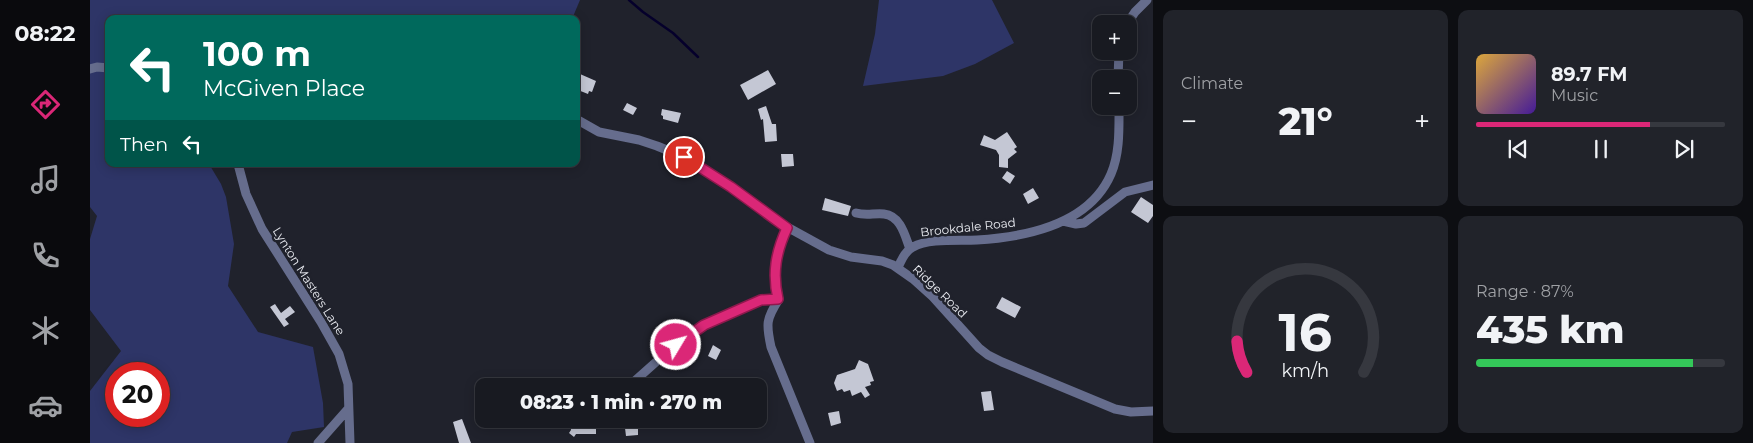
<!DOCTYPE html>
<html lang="en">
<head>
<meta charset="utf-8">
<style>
  :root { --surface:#181a21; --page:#21232a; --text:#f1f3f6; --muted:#9fa1a5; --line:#36383f; --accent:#db2777 }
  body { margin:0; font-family:Montserrat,sans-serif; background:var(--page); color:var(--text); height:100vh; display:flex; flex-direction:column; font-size:19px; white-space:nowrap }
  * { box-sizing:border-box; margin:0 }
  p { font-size:16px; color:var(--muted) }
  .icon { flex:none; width:28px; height:28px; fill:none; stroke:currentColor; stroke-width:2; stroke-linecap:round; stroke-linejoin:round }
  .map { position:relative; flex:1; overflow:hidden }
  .details { display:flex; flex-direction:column; gap:10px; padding:10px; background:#0d0e12; width:600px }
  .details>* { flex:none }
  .guide { position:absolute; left:15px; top:15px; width:475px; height:152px; border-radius:10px; box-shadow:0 2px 12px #0003,0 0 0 1px var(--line); background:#00695c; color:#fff; overflow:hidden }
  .fabs { position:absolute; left:1002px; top:15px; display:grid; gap:10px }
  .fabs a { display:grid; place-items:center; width:45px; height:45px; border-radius:10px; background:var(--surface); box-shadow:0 2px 12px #0003,0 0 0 1px var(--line); font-size:25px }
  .speed { position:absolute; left:15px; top:362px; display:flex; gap:10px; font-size:25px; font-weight:700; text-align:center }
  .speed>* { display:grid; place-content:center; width:65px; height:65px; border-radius:50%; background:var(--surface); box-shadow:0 2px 12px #0003,0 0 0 1px var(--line); line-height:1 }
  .speed .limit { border:8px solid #d22; background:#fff; color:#111 }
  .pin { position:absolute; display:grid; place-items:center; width:42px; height:42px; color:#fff; margin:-21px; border:2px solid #fff; border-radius:50%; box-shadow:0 1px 5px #0007 }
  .me { position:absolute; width:55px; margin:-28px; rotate:53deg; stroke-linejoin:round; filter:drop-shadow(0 0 4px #0008) }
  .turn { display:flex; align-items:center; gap:18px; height:105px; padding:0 15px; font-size:22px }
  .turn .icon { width:65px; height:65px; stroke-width:2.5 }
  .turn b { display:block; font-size:35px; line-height:42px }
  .then { display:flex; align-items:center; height:48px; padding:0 15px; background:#0003; gap:10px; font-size:19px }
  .big { font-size:38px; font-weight:800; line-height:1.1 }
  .details .card { flex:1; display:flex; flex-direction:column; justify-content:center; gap:8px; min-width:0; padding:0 18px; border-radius:10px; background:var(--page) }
  .details .dial { align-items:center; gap:0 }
  .dial svg { height:130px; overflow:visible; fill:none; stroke:var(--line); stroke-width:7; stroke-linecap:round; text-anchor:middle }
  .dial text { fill:var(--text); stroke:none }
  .song { display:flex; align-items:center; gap:15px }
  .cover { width:60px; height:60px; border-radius:8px; background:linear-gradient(135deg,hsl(40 70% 55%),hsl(260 70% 35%)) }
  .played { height:5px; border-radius:2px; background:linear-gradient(90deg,var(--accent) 70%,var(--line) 70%) }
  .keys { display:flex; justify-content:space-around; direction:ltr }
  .heat { display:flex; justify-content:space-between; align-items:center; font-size:28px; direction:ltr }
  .charge { height:8px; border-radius:4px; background:linear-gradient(90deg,#34c759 87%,var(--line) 0) }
  .details .tiles { flex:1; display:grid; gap:10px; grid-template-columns:repeat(2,1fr) }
  .trip { position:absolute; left:385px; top:378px; width:292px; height:50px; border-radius:10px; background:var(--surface); box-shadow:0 2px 12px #0003,0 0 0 1px var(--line); font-weight:800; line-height:50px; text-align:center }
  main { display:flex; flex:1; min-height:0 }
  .dock { display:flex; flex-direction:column; width:90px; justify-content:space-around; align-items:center; background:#0a0a0d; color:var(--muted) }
  .dock .icon { width:35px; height:35px }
  .dock .on { color:var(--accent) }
  .dock b { font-size:22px; color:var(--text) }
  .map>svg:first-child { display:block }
  .green { fill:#2e3567; fill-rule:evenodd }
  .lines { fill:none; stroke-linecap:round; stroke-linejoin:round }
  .stream { stroke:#05002b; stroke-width:2.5 }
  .building { fill:#c4c7d4 }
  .minor { stroke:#666d8d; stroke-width:9 }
  .route-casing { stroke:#8e194d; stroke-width:12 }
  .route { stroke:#db2777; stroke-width:9 }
  .labels { text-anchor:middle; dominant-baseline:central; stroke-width:5; stroke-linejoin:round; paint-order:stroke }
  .street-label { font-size:12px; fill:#e9ebf1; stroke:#20222c }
</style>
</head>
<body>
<main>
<nav class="dock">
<b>08:22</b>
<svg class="icon on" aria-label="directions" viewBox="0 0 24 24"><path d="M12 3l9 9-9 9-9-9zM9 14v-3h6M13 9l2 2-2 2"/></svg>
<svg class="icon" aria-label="music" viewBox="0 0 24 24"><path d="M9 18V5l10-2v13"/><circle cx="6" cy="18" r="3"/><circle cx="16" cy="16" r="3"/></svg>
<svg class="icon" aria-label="phone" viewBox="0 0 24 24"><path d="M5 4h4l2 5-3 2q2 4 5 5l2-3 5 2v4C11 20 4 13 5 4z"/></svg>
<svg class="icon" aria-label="climate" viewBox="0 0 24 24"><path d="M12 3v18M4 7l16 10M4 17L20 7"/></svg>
<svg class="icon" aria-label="car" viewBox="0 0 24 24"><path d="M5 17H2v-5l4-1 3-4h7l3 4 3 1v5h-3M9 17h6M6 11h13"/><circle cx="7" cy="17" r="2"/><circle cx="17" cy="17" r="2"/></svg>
</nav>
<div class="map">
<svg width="1063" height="443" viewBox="0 0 1063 443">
  <rect width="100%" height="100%" fill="#20222c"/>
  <path class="green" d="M0 0H490L482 19H19V164H119L131 184 136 197 144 244 138 286 168 332 223 347 233 403 234 427 202 432 197 443H0V391L31 351 0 310V239L7 216 0 207ZM26 374H69V416H26Z
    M789 0H902L924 43 885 64 853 76 773 86 785 34Z"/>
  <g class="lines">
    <path class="stream" d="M539 0 553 12 583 33 608 57"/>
  </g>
  <path class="building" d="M678 70 686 84 658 100 650 85Z
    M490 74 506 81 502 92 499 91 498 94 488 90 489 87 486 86V83Z
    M537 103 547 108 543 115 533 110Z
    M676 106 682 124H686L687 141 675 142 673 119 671 120 668 109Z
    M572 109 591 113 588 123 573 119V116L571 115Z
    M917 132 927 147 924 149 927 152 918 159V168L909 167V155L906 150 890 145 894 135 905 140Z
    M691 154H703L704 166 692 167Z
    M917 171 925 176 920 184 912 178Z
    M943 188 949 198 938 204 933 194Z
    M1051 197 1063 205V216L1058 223 1041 212Z
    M735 198 761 206 758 216 732 210Z
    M912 297 931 307 925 318 906 308Z
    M185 304 191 313 200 306 205 312 195 319 199 324 194 327 180 307Z
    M623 345 631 350 626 360 618 356Z
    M769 360 778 364 784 381 780 382 781 385 775 387 780 395 775 398 771 392 762 396 760 390 754 392 752 389 747 391 744 383 747 375 765 369Z
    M901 391 904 410 894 411 891 392Z
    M749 411 751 423 741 426 738 413Z
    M372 419 381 443H369L363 422Z
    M480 419H505V421L510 420V427H506V434H486L484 437 479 433 481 430Z
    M548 427V435L536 436 535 428Z"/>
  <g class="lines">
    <path class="minor" d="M1037 24 1045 12 1057 0
      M0 69 7 67 19 68
      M1028 79 1029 51
      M486 119 509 132 549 140 567 146 594 157 641 187 688 222 739 250 761 257 792 261 803 265 823 279 843 297 889 348 898 355 912 362 1025 409 1041 412 1063 411
      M148 164 156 194 172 229 231 322 249 354 258 384 260 443
      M766 213C776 216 784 213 794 214 811 216 815 236 820 249
      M973 221 986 224 994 223 1035 192 1063 185
      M808 268C811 260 815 251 823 247 839 238 869 241 887 240 936 237 999 225 1021 174 1030 153 1029 129 1029 106
      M689 299C676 319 676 324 681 347L720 443
      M689 299C682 273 686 252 697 228
      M539 386 593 338 614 325 671 300 689 299
      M228 443 258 409"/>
  </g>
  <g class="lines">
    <g class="route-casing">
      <path id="route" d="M586 345 614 325 671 300 688 299C682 273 686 252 697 228L641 187 594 157"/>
    </g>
    <use href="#route" class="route"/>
  </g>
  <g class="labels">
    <g class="street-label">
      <text transform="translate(878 227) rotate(-6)">Brookdale Road</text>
      <text transform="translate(219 281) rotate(58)">Lynton Masters Lane</text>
      <text transform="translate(850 291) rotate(44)">Ridge Road</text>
    </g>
  </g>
</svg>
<div class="fabs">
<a>+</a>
<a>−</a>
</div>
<div class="speed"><div class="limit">20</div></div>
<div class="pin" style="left:594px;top:157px;background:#d93025"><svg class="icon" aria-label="arrive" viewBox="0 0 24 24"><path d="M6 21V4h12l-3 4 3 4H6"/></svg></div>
<svg class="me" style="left:586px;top:345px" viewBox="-20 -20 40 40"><circle r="17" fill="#db2777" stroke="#fff" stroke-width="3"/><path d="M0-11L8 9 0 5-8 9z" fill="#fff"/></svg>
<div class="trip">08:23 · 1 min · 270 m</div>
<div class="guide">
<div class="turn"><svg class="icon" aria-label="left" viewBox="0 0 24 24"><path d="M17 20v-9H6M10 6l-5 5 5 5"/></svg><div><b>100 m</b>McGiven Place</div></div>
<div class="then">Then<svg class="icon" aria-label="left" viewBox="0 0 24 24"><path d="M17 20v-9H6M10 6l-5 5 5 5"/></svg></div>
</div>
</div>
<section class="details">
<div class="tiles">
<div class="card"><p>Climate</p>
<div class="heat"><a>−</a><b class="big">21°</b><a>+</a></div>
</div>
<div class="card">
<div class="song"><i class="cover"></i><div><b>89.7 FM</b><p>Music</p></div></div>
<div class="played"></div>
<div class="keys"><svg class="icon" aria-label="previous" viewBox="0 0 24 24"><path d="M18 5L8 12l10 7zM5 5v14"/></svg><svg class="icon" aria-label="pause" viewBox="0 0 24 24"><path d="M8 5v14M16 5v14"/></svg><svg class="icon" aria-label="next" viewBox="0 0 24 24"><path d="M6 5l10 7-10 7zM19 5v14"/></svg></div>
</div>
<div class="card dial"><svg viewBox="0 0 100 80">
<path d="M14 69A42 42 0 1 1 86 69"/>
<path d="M14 69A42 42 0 0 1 8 50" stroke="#db2777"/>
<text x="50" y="56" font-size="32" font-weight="700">16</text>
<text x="50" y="72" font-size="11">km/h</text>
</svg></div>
<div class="card"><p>Range · 87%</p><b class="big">435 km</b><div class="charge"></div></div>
</div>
</section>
</main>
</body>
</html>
